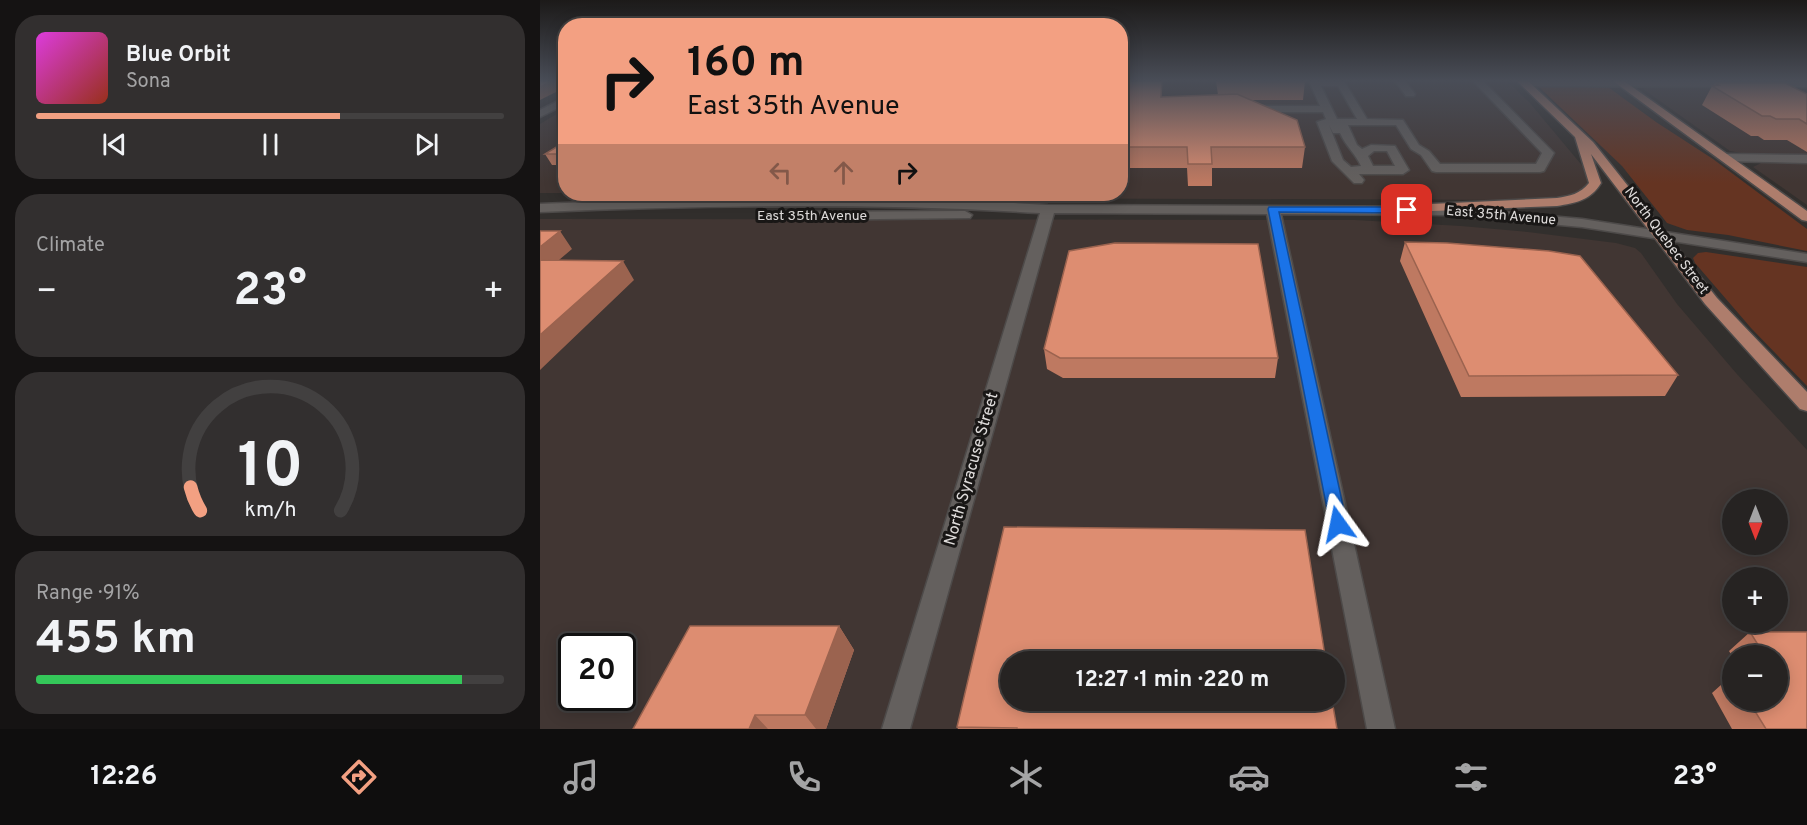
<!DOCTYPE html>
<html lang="en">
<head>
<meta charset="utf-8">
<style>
  :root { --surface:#262322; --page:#322f2f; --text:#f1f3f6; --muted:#a4a4a5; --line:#424040; --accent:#f3a082 }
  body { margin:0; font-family:Overpass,sans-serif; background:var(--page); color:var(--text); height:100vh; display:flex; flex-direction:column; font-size:22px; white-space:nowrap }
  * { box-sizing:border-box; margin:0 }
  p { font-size:20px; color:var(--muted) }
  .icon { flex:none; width:33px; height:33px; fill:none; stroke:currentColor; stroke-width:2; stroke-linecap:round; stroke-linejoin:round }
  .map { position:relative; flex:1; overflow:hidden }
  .panel { display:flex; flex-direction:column; gap:15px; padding:15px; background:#151313; width:540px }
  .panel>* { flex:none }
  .hud { position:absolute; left:18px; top:18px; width:570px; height:183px; border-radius:24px; box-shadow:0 3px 15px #0003,0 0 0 2px var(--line); background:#f3a082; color:#111; overflow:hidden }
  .needle { width:39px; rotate:180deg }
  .controls { position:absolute; left:1182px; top:489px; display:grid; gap:12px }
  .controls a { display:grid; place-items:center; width:66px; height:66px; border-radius:50%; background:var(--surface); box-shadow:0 3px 15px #0003,0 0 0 2px var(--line); font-size:30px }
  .speed { position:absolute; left:18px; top:633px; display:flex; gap:12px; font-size:30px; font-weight:700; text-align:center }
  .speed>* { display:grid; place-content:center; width:78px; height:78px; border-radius:50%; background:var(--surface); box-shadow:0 3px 15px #0003,0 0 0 2px var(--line); line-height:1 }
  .speed .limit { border:3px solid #111; border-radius:9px; background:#fff; color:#111 }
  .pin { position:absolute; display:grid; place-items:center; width:51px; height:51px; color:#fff; margin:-26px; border-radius:12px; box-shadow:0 3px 9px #0006 }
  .me { position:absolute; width:66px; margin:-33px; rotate:348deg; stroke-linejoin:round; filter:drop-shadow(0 0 4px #0008) }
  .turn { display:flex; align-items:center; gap:21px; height:126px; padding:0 30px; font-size:27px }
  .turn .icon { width:78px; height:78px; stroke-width:2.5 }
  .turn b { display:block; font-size:42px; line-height:51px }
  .lanes { display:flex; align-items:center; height:57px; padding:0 30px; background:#0003; justify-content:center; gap:30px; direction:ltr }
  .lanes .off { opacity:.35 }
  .big { font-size:45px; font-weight:700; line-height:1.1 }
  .panel .card { flex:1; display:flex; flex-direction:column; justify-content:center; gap:9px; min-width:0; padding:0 21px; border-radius:24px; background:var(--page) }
  .panel .dial { align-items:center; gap:0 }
  .dial svg { height:156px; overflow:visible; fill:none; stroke:var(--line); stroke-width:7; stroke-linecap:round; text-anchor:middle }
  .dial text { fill:var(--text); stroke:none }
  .song { display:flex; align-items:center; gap:18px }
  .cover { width:72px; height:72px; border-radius:9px; background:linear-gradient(135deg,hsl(300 70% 55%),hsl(10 70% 35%)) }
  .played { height:6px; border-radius:3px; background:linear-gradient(90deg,var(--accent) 65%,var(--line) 65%) }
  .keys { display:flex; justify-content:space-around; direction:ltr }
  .heat { display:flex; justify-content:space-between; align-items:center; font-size:33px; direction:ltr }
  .charge { height:9px; border-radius:4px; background:linear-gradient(90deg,#34c759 91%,var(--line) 0) }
  .trip { position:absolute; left:460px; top:651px; width:345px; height:60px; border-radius:30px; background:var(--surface); box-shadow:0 3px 15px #0003,0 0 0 2px var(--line); font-weight:700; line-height:60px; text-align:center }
  .menu { display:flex; height:96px; justify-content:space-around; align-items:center; background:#0f0e0e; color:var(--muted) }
  .menu .icon { width:42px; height:42px }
  .menu .selected { color:var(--accent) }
  .menu b { font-size:27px; color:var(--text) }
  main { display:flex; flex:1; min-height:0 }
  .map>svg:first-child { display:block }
  .built { fill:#413633; fill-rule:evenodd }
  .green { fill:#653422 }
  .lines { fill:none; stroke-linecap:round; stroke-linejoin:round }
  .minor-casing { stroke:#4d4a49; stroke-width:3 }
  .major-casing { stroke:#4d4a49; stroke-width:3 }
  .minor { fill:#64605e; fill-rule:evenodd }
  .major { fill:#ae7d6c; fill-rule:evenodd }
  .wall { fill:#be7961 }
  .shaded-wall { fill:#9b634f }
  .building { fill:#dd8d71; stroke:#9b634f; stroke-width:1.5 }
  .route { fill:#1a73e8; stroke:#114b97; stroke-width:1.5 }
  .labels { text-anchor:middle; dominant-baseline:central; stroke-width:6; stroke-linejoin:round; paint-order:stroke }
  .far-street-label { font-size:14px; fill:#e0dddc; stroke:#191716 }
  .street-label { font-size:16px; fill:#e0dddc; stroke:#191716 }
</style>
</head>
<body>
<main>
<section class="panel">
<div class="card">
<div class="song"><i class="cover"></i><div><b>Blue Orbit</b><p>Sona</p></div></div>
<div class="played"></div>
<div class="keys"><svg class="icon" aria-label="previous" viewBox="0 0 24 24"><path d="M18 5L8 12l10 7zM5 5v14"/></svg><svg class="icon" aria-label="pause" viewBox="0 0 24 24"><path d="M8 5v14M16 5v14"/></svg><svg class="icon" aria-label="next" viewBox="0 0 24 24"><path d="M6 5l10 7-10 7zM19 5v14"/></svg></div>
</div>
<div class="card"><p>Climate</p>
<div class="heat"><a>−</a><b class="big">23°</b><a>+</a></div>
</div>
<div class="card dial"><svg viewBox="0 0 100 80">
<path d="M14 69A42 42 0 1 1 86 69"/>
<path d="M14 69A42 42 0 0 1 9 57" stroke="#f3a082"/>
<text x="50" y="56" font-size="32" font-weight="700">10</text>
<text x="50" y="72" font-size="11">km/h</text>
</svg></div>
<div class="card"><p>Range · 91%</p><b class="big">455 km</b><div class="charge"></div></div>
</section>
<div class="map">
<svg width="1267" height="729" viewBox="0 0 1267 729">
  <rect width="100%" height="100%" fill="#322f2d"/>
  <path class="built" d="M581 81H967L989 102 1045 169 1050 185 1036 195 1007 200 376 198 365 195 580 194Z
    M1106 86 1248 87 1264 90 1267 92V155L1207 154 1190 151 1103 89Z
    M25 109V193H0V124Z
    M1221 163H1267V205L1213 167Z
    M0 219 815 220 921 226 988 232 1076 243 1095 248 1101 253 1137 304 1196 373 1267 450V729H0ZM1192 500H1238V544H1192ZM1192 578H1238V622H1192ZM32 646H82V698H32ZM1192 656H1238V700H1192ZM471 662H795V700H471Z"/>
  <path class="green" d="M998 86 1068 87 1116 122 1173 159 1267 229V251L1188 235 1147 230 1127 223 1082 166Z
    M1166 252 1267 267V386L1211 328 1155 263 1153 258 1158 253Z"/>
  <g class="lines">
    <g class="minor-casing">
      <path id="minor" d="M769 81H804L827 119 863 120 879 145 889 151 900 164H996L1002 153 933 81H943L1014 153 1004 171 1000 172H896L892 171 881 155 871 149 856 125H808L817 145 822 149 831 145 855 146 869 170 863 174H819L824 180 822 183H814L792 161 777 122 786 119 783 112H707L702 109 707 106H780ZM781 86H798L817 119H797ZM789 125 793 133H800C807 148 815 153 821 166L811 167 803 160ZM834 151H847L855 166H833L828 156Z
        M855 81H865L875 94 874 96H866Z
        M981 81H1267V87L984 86 979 83Z
        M26 97V104L0 117V110Z
        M1187 154 1267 155V163L1183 161V155Z
        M125 199H401L508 205 909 207 1042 219 1267 254V262L1042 227 909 215 741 214 855 729H827L727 214 514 213 370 729H342L500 213C334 203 167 205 0 212V204Z
        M425 211 432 215 430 218 252 220 245 216 252 212Z"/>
    </g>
    <g class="major-casing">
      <path id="major" d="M977 81H988L1053 142 1177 298 1267 392V411L1260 409 1165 304 1051 154 1061 183C1051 200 1036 203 1017 206L843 213 841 210 843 207 848 206 1017 198C1030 196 1040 194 1049 183L1035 137Z
        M1073 81H1084L1267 211V221L1262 220Z"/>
    </g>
    <use href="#minor" class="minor"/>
    <use href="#major" class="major"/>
  </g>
  <path class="wall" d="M580 81 622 97 678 95 676 81H765L763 100H711L765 147 762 168H672V186H648L647 168H580Z
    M1175 83 1267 94V152L1247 140H1224L1218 136H1211L1162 105 1172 86H1173Z
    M26 141V165H12L5 154Z
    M865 242 1138 375 1125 396 921 397 860 261Z
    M504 349 738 358 735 378H523L507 369Z
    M299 626 314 650 286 729H93Z
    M1210 632H1267V729H1192L1172 693 1192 675V700H1238V656H1192L1189 651Z
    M417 727 797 729H418Z"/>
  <path class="shaded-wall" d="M12 81H26V87L0 100V87Z
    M20 231 32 249 0 276V247Z
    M83 261 94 280 0 370V335Z
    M299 626 314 650 286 729H276L265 715Z
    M215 715 228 729H209Z"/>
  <path class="building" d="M0 81H12L0 87Z
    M580 81H622L621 97 697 94 757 120 765 147H671L672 164H648L647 147H580Z
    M679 81H765V82H680Z
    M1175 83H1245L1267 94V124L1259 119H1236L1230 116H1222L1172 86 1179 85Z
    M26 141V154H5Z
    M0 231H20L0 247Z
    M865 242 907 243 1009 251 1040 256 1138 375 929 376Z
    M575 243 718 244 738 358H520L504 349 529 251Z
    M0 260 83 261 0 335Z
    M464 527 765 530 786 662H471V700H792L797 729H477V728L417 727Z
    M150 626H299L265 715H215L209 729H93Z
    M1210 632H1267V729H1226L1208 700H1238V656H1225Z"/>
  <linearGradient id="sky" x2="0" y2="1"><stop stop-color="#1c1a19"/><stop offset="0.44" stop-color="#494d57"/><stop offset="1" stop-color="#494d57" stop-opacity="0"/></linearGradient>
  <rect width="1267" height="183" fill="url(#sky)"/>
  <path class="route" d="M729 207H867L872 210 867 213 739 212 807 524 804 529 798 531 792 529 790 524 728 209Z"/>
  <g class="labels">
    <g class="far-street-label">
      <text x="272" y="216">East 35th Avenue</text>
      <text transform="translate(961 216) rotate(5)">East 35th Avenue</text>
      <text transform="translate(1126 241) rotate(53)">North Quebec Street</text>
    </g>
    <g class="street-label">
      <text transform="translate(432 469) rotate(-74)">North Syracuse Street</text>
    </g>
  </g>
</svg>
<div class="controls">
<a><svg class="needle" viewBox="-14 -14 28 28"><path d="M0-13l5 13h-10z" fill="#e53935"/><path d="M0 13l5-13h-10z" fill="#a4a4a5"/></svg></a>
<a>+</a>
<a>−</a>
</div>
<div class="speed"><div class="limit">20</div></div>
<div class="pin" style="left:867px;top:210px;background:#d93025"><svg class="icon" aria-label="arrive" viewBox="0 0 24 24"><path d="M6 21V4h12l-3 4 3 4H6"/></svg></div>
<svg class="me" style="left:798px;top:524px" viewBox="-20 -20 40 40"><path d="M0-17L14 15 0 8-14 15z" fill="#1a73e8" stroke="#fff" stroke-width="4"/></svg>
<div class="trip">12:27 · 1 min · 220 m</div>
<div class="hud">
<div class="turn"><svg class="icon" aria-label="right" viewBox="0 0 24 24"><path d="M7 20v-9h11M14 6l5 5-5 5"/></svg><div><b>160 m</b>East 35th Avenue</div></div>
<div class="lanes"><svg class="icon off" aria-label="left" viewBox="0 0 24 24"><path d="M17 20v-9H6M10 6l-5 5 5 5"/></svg><svg class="icon off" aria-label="ahead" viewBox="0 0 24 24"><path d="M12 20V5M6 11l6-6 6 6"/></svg><svg class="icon" aria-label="right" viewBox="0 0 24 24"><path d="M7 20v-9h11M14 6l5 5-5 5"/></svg></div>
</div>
</div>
</main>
<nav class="menu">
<b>12:26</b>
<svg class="icon selected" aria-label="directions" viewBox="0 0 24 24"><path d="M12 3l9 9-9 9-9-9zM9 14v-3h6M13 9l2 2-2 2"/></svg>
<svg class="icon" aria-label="music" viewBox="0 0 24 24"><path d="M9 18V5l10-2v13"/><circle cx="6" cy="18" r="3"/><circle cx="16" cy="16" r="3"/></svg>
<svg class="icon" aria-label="phone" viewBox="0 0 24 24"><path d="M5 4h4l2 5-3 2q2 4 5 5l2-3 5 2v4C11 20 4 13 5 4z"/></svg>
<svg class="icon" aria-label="climate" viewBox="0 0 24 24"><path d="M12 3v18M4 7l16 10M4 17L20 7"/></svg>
<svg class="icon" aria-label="car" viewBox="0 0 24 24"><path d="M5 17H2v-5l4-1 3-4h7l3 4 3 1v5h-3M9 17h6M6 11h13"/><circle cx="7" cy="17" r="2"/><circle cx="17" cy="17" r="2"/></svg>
<svg class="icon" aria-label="filters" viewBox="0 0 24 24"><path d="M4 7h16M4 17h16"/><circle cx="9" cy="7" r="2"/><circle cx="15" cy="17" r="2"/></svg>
<b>23°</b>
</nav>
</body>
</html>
